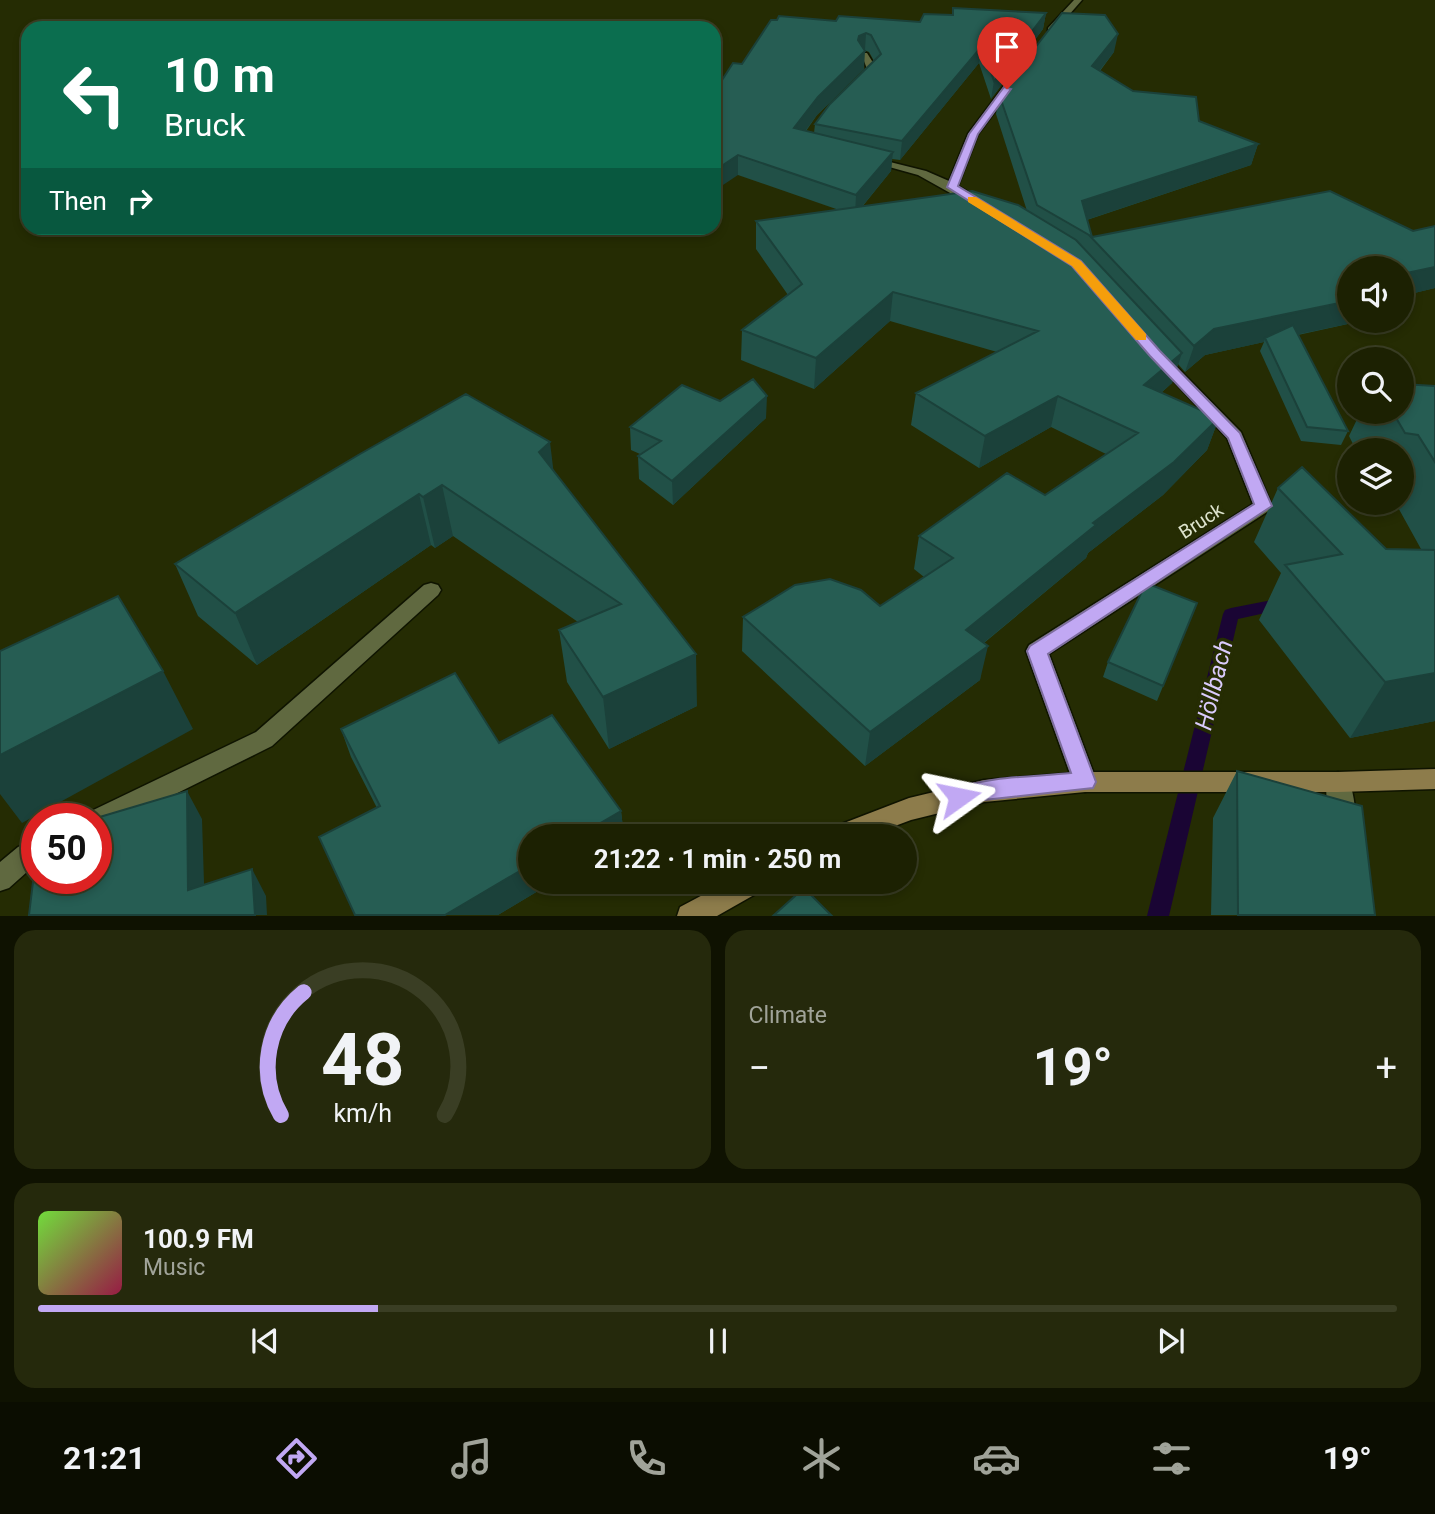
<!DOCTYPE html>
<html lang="en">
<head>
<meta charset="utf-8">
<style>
  :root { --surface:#1c2102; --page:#25290c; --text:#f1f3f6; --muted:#a0a399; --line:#3a3e24; --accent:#c1a8f3 }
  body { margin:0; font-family:Roboto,sans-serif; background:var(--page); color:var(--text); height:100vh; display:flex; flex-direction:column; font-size:26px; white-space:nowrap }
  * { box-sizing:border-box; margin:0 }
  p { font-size:23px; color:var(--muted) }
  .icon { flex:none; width:38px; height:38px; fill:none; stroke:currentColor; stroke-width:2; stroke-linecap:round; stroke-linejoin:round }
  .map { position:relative; height:916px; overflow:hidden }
  .drawer { display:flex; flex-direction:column; gap:14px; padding:14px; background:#0f1201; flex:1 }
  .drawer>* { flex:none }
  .banner { position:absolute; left:21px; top:21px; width:700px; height:214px; border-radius:21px; box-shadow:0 4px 10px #0003,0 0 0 2px var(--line); background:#0b6e4f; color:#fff; overflow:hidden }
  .fabs { position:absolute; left:1337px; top:256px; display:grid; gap:14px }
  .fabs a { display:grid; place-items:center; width:77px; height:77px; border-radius:50%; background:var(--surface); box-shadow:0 4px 10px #0003,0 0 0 2px var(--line); font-size:35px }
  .speed { position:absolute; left:21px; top:803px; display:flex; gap:14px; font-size:35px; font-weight:700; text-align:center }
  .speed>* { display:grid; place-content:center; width:91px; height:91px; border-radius:50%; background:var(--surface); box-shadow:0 4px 10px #0003,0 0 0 2px var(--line); line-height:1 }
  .speed .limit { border:10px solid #d22; background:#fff; color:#111 }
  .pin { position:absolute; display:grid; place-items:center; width:60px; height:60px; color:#fff; margin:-72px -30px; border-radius:50% 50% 50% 0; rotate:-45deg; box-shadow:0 0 7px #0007 }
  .pin .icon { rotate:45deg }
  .me { position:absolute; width:77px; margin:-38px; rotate:78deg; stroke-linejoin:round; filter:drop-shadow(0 0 5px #0008) }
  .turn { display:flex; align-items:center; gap:24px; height:147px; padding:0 28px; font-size:32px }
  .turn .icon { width:91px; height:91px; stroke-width:2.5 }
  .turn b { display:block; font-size:49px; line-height:60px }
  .then { display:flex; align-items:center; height:66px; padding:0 28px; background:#0003; gap:14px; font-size:26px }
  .big { font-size:52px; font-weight:700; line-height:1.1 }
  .drawer .widget { flex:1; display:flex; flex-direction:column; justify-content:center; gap:10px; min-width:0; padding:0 24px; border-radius:21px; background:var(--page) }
  .drawer .dial { align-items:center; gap:0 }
  .dial svg { height:182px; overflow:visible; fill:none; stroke:var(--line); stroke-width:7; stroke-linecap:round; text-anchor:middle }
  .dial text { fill:var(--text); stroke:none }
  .song { display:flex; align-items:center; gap:21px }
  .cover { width:84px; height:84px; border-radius:10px; background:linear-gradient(135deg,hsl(100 70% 55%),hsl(340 70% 35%)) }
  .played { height:7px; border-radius:4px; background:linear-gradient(90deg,var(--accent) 25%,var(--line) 25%) }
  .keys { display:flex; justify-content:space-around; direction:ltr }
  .heat { display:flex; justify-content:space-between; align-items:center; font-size:38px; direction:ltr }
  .drawer .tiles { flex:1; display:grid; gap:14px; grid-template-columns:1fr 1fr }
  .widget:last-child { grid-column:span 2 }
  .trip { position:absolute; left:518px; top:824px; width:399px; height:70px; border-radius:35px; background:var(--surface); box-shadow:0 4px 10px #0003,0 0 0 2px var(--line); font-weight:700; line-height:70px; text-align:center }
  .tab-bar { display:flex; height:112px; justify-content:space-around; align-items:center; background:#0b0d01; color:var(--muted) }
  .tab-bar .icon { width:49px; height:49px }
  .tab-bar .current { color:var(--accent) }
  .tab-bar b { font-size:32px; color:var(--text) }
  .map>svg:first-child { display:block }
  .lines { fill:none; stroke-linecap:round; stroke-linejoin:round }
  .stream { fill:#1a0534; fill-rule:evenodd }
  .minor-casing { stroke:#0f1400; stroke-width:3 }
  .secondary-casing { stroke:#0f1400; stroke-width:3 }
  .minor { fill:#606940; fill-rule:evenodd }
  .secondary { fill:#8d7c4b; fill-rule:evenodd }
  .wall { fill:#215047; fill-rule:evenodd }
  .shaded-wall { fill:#1b413a }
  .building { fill:#265d53; stroke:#1b413a; stroke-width:2 }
  .route { fill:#c1a8f3; stroke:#7d6d9e; stroke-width:2 }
  .slow { fill:#f59e0b }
  .labels { text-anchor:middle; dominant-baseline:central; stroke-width:7; stroke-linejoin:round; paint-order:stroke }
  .street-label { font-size:19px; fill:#dde3cd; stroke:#252c03 }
  .near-water-label { font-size:24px; font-style:italic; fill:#dacbfc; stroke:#252c03 }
</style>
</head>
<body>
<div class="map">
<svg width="1435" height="916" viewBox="0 0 1435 916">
  <rect width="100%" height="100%" fill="#252c03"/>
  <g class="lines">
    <path class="stream" d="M1282 598 1288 600 1290 604 1288 608 1238 619 1169 916H1147L1223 614 1225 610 1231 608Z"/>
    <g class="minor-casing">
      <path id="minor" d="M1074 0H1082L1054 32H1048V28Z
        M861 53H867L877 69 860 85 855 82 867 69Z
        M1008 81 1016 83 978 134 958 186 985 202V208H977L918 175 864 160 870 157 926 171 949 181 968 134Z
        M1160 353 1165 355 1241 432 1272 506 1270 510 1049 654 1097 782 1094 789 1085 792 1076 789 1073 782 1026 651 1029 645 1253 504 1227 438 1155 361 1152 358 1155 355Z
        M431 583 438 585 441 590 438 595 272 746 105 829 96 832V819H84L87 813 256 732 424 585Z
        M1338 772 1347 775C1353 789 1359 817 1352 832L1343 835 1334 832C1328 818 1323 789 1329 775Z
        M37 838V863L9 888 0 891V862L18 847Z"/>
    </g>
    <g class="secondary-casing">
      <path id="secondary" d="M1435 769V789L1338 792H1085L984 802 911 820 868 836H827L831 828 909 798 984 780 1085 772H1338Z
        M727 882H765L761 891 717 916H677L680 907Z"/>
    </g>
    <use href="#minor" class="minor"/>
    <use href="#secondary" class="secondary"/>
  </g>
  <path class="wall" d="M953 8 1046 13 1043 29 991 99 979 63 900 160 892 159 891 171 862 207 1027 211 996 114 999 94 1114 52 1100 71 1133 91 1199 121 1258 144 1251 165 1087 220 1092 237 1413 231 1435 226V288L1402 296V268H1349L1357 322 1298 335 1348 431 1341 445 1301 441 1260 351 1264 342 1205 355 1185 372 1178 364 1172 383 1161 393 1219 418 1207 450 1163 495 1088 553 1086 558 984 643 980 680 865 766 742 651 743 617 880 606 924 577 914 569 919 536 1045 495 1106 454 1051 427 979 468 911 425 916 393 997 352 890 321 814 389 741 360 742 330 788 295 756 249V221L839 210 738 175 715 91 742 64 836 21 920 22 952 15ZM864 50 869 52 874 61 815 124 814 133 806 131 817 115 864 69Z
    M1435 386V721L1350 738 1259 620 1281 573 1254 542 1278 488 1386 549H1421L1395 502H1402V450H1356L1349 436 1361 411H1402Z
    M766 418 673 505 639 479 638 456 640 454 631 450 630 427Z
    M360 454 553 470 697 706 609 749 567 682 559 630 578 622 453 536 435 548 431 545 257 665 198 616 175 564Z
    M1197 603 1157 701 1103 677 1108 662Z
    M341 729 499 743 621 811 624 836H530V882H553L498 915 377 808 351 757Z
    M1237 771 1375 915H1211L1213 818Z"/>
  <path class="shaded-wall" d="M1046 13 1043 29 991 99 994 81Z
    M866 33 865 50 858 53 857 56 859 36Z
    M1118 34 1114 52 1088 85 1092 66Z
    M982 46 979 63 900 160 902 141Z
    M865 51 864 69 817 115 793 147 794 128 818 97Z
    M1258 144 1251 165 1077 223 1082 201Z
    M893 152 891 171 855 215 856 195Z
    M738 155V175L714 191V171Z
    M1435 267V288L1402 296V274Z
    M1349 287V320H1358L1357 322 1267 341 1265 338 1264 342 1205 355 1185 372 1194 346 1214 329Z
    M893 292 890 321 814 389 816 358Z
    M1182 353 1172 383 1134 417 1144 385Z
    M767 396 766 418 673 505 672 481Z
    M1058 396 1051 427 979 468 985 436Z
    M1219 418 1207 450 1163 495 1088 553 1086 558 959 663 966 630Z
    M550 442 556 492 539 452Z
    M442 485 453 536 435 548 423 497Z
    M419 494 431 545 257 665 235 613Z
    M988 646 980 680 865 766 870 732Z
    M696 654 697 706 609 749 603 697Z
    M163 671 193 729 22 823 0 794V755Z
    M1435 673V721L1350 738 1385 682Z
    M187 791 202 819 205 915 188 890Z
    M621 811 624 836H578Z
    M530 865V882H553L498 915H445Z
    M252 869 266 896 267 915H255Z"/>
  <path class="building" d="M953 8 1046 13 994 81 982 46 902 141 815 124 830 104 881 54 871 35 866 33 859 36 858 40 865 51 818 97 794 128 893 152 856 195 738 155 714 171V90L715 91 733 63 742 64 771 20H777L779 16 836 21 839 16 920 22 924 14 953 15Z
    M1062 13 1105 15 1118 34 1092 66 1133 91 1196 97 1199 121 1258 144 1082 201 1092 237 1330 191 1413 231 1435 226V267L1402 274V268H1349V301L1214 329 1194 346 1089 235 1037 205 999 94Z
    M972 191 1018 205 1076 240 1182 353 1144 385 1219 418 1174 462 1093 523 1096 525 966 630 988 646 870 732 743 617 795 585 830 579 861 590 880 606 953 558 919 536 1007 473 1045 495 1138 433 1058 396 985 436 916 393 1038 331 893 292 816 358 742 330 802 284 756 221Z
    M1293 325 1348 431 1307 427 1265 338Z
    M753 379 767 396 672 481 638 456 661 441 630 427 682 385 720 401Z
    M1402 384 1435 386V462L1418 435 1405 433 1392 411H1402Z
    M466 394 550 442 539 452 696 654 603 697 559 630 621 604 442 485 423 497 419 494 235 613 175 564 360 454Z
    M1302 467 1386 549 1435 550V673L1385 682 1285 565 1342 554 1278 488Z
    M1146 583 1197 603 1163 686 1108 662Z
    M118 596 163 671 0 755V651Z
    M455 673 499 743 552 715 621 811 578 836H530V865L445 915H355L319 837 380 806 341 729Z
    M1237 771 1362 806 1375 915H1238Z
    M187 791 188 890 252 869 255 915H29L37 849V878H96V819H93Z
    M804 888 831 915H774Z"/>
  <path class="route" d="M1004 87 1011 89 978 134 958 186 1081 261 1160 351 1240 433 1272 506 1048 654 1096 782 1093 788 984 800 959 807 951 804 948 797 951 790C989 776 1031 777 1071 773L1027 651 1030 646 1254 504 1228 438 1150 356 1072 266 947 187 969 134Z"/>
  <path class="slow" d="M968 197H976L1081 261 1146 334V340H1136L1072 266 968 202Z"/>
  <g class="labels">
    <g class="street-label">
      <text transform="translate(1201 521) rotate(-33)">Bruck</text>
    </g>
    <g class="near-water-label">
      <text transform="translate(1214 685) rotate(-76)">Höllbach</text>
    </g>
  </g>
</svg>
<div class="fabs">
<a><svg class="icon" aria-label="sound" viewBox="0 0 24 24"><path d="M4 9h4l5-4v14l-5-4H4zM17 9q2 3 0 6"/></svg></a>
<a><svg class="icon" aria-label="search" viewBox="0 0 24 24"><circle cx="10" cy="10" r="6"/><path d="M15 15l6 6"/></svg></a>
<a><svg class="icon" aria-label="layers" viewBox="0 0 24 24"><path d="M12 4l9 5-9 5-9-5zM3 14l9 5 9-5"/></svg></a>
</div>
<div class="speed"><div class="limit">50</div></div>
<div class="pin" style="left:1007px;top:89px;background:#d93025"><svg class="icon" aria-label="arrive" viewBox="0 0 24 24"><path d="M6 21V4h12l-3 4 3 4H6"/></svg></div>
<svg class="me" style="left:959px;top:797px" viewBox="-20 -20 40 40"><path d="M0-17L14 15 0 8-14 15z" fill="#c1a8f3" stroke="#fff" stroke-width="4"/></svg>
<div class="trip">21:22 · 1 min · 250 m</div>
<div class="banner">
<div class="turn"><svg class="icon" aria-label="left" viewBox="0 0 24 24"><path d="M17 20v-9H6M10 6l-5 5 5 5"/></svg><div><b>10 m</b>Bruck</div></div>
<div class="then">Then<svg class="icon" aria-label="right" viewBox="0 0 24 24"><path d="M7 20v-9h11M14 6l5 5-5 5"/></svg></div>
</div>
</div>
<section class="drawer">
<div class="tiles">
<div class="widget dial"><svg viewBox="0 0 100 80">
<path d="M14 69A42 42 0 1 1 86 69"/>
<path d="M14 69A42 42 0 0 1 24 15" stroke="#c1a8f3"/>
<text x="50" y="56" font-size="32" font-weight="700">48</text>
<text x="50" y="72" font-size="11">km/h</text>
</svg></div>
<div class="widget"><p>Climate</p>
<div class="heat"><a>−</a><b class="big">19°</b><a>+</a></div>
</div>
<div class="widget">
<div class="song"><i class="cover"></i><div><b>100.9 FM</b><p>Music</p></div></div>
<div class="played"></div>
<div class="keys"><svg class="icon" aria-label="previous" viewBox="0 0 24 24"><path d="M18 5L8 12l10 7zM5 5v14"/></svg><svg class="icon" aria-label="pause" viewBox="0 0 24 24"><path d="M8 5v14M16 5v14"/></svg><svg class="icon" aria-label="next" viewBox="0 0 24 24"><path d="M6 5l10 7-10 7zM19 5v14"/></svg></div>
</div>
</div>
</section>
<nav class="tab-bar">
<b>21:21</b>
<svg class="icon current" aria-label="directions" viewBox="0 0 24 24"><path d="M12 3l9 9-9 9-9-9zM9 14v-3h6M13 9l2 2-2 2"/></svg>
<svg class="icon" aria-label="music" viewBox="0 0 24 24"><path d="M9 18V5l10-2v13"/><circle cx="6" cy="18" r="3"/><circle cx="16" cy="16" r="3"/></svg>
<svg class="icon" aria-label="phone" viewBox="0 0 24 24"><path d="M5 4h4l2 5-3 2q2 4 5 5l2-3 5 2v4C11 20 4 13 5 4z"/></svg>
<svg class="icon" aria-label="climate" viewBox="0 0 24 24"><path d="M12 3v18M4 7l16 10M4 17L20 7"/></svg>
<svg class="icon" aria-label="car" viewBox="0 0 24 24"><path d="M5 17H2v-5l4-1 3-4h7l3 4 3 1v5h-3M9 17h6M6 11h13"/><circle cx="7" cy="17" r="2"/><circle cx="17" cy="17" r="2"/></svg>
<svg class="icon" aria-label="filters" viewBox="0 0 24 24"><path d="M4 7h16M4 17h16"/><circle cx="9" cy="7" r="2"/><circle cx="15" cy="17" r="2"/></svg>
<b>19°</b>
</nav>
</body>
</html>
